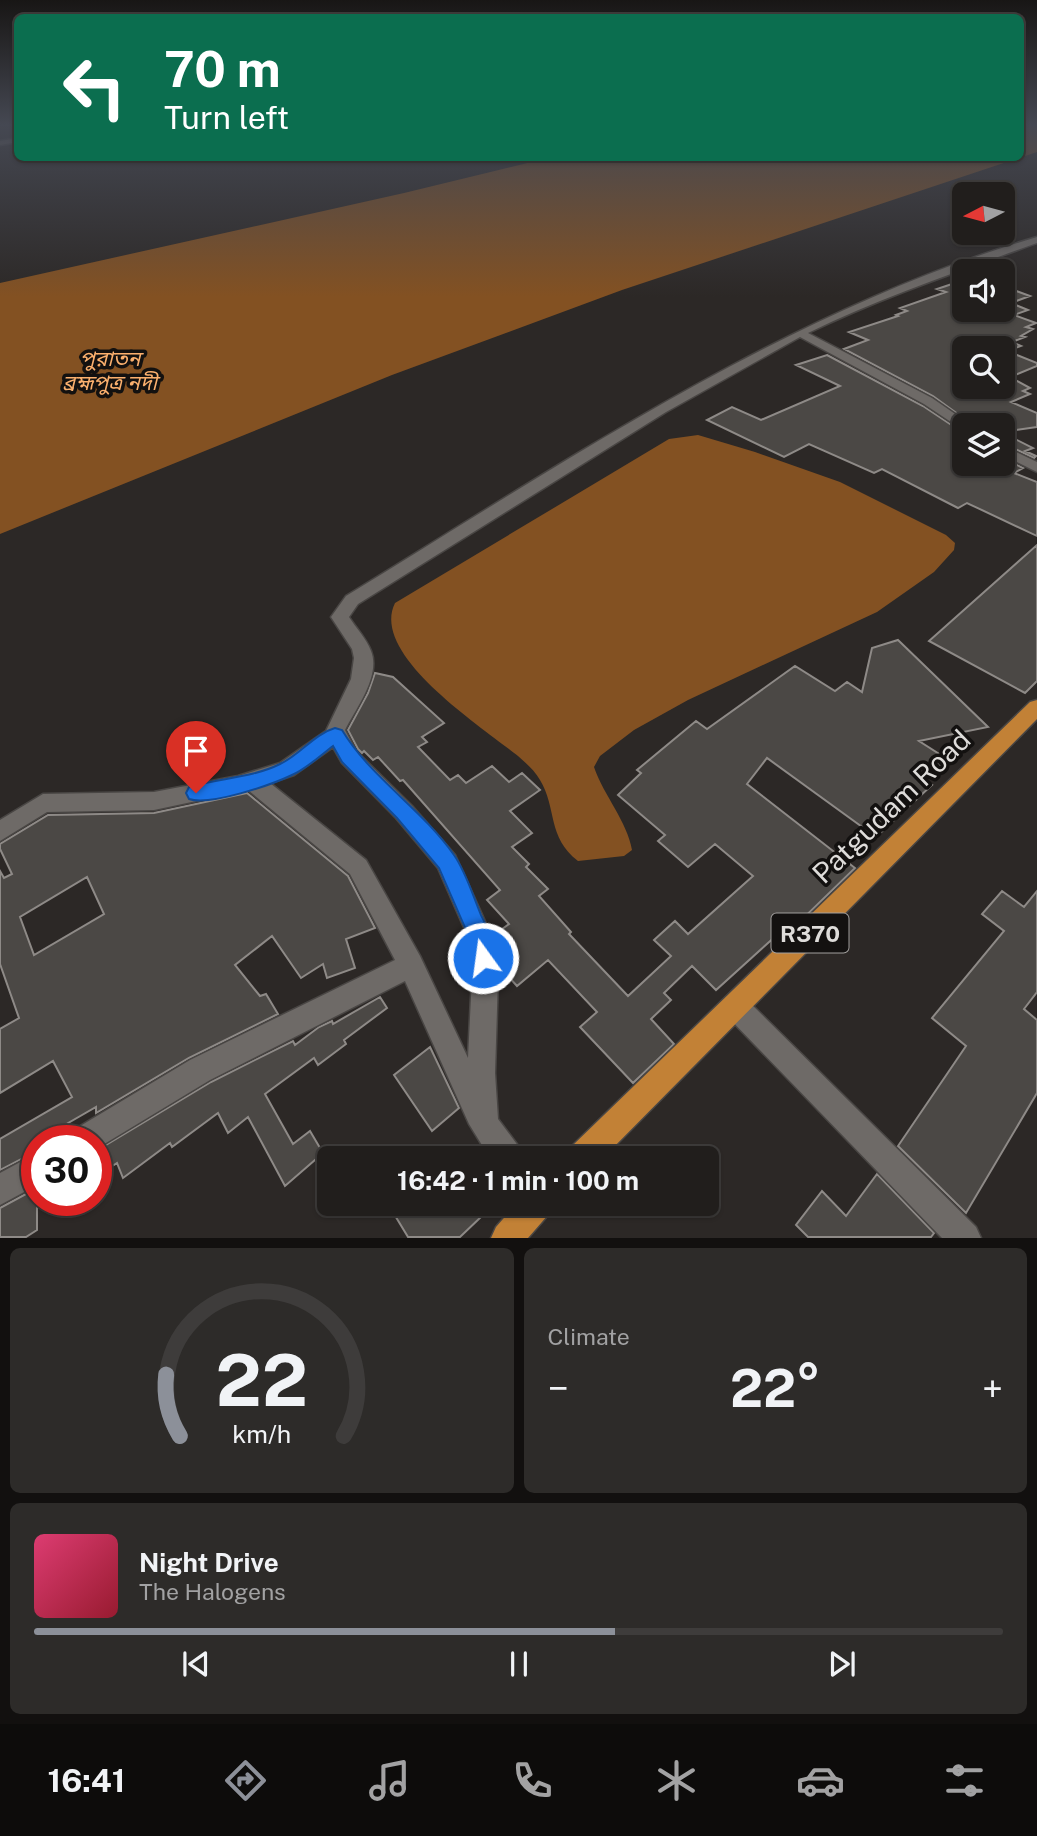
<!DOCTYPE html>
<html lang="en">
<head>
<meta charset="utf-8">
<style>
  :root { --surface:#211e1c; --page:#2d2b29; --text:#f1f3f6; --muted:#a2a2a3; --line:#3e3c3b; --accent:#8c9099 }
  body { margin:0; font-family:"Public Sans","Noto Sans Bengali",sans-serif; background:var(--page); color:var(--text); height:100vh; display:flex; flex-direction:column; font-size:26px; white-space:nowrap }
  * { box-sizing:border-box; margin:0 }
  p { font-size:23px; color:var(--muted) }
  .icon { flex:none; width:38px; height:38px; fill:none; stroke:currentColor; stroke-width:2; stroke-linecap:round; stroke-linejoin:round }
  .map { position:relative; height:1238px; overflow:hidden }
  .panel { display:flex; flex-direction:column; gap:10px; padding:10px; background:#12100f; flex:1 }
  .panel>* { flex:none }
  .guide { position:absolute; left:14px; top:14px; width:1010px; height:147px; border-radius:10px; box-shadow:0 2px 5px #0004,0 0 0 2px var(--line); background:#0b6e4f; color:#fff; overflow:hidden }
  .needle { width:46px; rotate:264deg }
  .fabs { position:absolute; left:952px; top:182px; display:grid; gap:14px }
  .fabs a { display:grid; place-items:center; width:63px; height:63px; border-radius:10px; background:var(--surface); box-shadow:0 2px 5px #0004,0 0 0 2px var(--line); font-size:35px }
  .speed { position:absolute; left:21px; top:1125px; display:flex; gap:14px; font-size:35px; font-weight:700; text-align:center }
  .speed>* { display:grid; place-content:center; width:91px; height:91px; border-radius:50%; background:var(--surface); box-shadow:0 2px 5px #0004,0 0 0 2px var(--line); line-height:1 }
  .speed .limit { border:10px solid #d22; background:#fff; color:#111 }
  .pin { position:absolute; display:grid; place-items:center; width:60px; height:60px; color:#fff; margin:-72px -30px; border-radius:50% 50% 50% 0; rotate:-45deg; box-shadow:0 0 7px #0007 }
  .pin .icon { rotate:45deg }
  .me { position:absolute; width:77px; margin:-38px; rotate:346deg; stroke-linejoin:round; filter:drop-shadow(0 0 5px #0008) }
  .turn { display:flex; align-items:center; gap:24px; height:147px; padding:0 35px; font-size:32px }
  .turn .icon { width:91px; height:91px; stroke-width:2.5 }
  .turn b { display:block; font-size:49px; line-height:60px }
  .big { font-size:52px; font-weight:700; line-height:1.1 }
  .panel .tile { flex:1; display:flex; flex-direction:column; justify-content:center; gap:10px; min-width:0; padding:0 24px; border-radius:10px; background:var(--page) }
  .panel .dial { align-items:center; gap:0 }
  .dial svg { height:182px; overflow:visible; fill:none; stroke:var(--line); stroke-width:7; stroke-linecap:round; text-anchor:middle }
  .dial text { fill:var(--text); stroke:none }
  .song { display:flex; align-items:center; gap:21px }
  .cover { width:84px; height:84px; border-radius:10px; background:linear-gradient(135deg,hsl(340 70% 55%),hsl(350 70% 35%)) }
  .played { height:7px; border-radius:4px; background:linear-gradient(90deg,var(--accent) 60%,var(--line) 60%) }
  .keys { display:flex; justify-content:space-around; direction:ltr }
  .heat { display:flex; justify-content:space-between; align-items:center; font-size:38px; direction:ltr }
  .panel .tiles { flex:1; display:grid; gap:10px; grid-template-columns:1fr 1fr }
  .tile:last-child { grid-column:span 2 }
  .trip { position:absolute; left:317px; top:1146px; width:402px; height:70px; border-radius:10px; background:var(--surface); box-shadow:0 2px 5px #0004,0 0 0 2px var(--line); font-weight:700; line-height:70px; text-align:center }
  .tab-bar { display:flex; height:112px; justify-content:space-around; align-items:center; background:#0d0c0b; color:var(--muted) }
  .tab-bar .icon { width:49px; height:49px }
  .tab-bar .current { color:var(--accent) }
  .tab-bar b { font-size:32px; color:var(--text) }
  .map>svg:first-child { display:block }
  .water { fill:#835122 }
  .building { fill:#4b4845; stroke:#8e8a87; stroke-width:2; fill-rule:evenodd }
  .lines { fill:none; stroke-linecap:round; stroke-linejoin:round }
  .street-casing { stroke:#494644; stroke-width:3 }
  .primary-casing { stroke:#494644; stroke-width:3 }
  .street { fill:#6e6a67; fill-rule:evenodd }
  .primary { fill:#c28136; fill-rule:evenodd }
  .route { fill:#1a73e8; stroke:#114b97; stroke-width:2 }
  .labels { text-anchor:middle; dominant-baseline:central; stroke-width:7; stroke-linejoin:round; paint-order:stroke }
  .far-water-label { font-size:21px; font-style:italic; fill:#fbb06e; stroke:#131110 }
  .shield { fill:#131110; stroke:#a19f9d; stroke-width:2 }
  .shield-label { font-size:23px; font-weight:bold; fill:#dedcda }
  .near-street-label { font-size:28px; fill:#dedcda; stroke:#131110 }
</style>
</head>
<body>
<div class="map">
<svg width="1037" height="1238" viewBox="0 0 1037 1238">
  <rect width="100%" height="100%" fill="#2c2826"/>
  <path class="water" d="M1020 124H1037V152L622 290 392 375 0 534V283L404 193 548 158H1020Z
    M698 435 755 452 840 482 946 535 955 543 954 550 934 572 877 612 688 700 634 730 600 756 594 767C604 796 627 821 632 850L624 856 578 861C547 837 557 808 540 780 535 771 526 763 518 756 484 728 369 655 395 603L669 439Z"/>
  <path class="building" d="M964 280V310H1003V286L1030 296 1011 303 1028 310 1014 315 1036 323 1026 327 1033 329 1021 336 1025 337 1012 342 1021 346 1007 351 1037 363V366L1010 377 1030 388 1023 391 1030 394 1011 402 1037 413V427L1003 432V425H973L933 396 844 349 868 340 849 332 898 316 896 315 907 311 900 308 946 292 937 289ZM964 348H1003V387H964Z
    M827 355 923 406 959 430H964V464H1003V458L1023 468 1014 473 1037 482V536L967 503 958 508 882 469 874 473 809 444 784 457 707 420 732 407 761 420 840 386 796 365Z
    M1003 433 1033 448 1025 451 1036 456 1034 458 1003 443Z
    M1037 545V681L1025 693 929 641Z
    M898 640 988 727 919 741 947 759 925 781 932 785 876 837 767 758 747 784 855 868 783 938 778 934 716 990 692 966 664 993 671 1000 651 1019 674 1044 633 1083 580 1027 597 1012 548 960 517 986 499 966 512 955 494 935 509 924 487 900 500 890 403 780 400 781 378 757 373 760 364 751 362 753 358 749 348 730 368 693 375 673 393 677 444 723 422 737 427 742 418 747 450 780 458 775 466 783 492 766 509 782 522 773 540 790 510 811 532 833 512 847 529 864 526 867 548 889 539 896 571 932 569 934 628 996 671 956 654 940 675 921 688 934 753 876 715 844 688 867 658 841 665 835 618 795 641 773 637 770 696 721 707 729 795 666 835 691 847 682 862 692 872 648Z
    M247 793 348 876 375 928 346 939 355 968 327 978 323 964 301 978 272 936 235 965 260 996 266 994 278 1014 189 1058 96 1113V1107L37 1141V1151L0 1170V1139L72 1097 53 1061 0 1093V1029L19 1018 0 964V871L4 878 12 874 0 849V844L48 815 154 813ZM87 877 104 914 34 955 20 917Z
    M1002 891 1024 907 1037 891V992L1024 1009 1037 1020V1093L966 1213 898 1146 966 1046 932 1018 1004 931 982 914Z
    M380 997 387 1008 344 1040 346 1044 318 1065 314 1058 265 1094 293 1144 310 1131 323 1153 285 1186 248 1117 228 1133 218 1113 172 1147 170 1143 123 1178 117 1163 96 1177V1151L211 1082 293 1041 295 1045 319 1027 332 1021 333 1024Z
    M430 1047 459 1108 432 1131 394 1075Z
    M877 1174 934 1233 931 1237H808L796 1225 822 1191 846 1216Z
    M37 1188V1230L26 1237H0V1208Z
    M388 1204H476L483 1215 460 1237H408Z"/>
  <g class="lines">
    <g class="street-casing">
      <path id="street" d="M18 138V142L0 145V141Z
        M1037 237V243C960 271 882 297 808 333L932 398 971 425 960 428 924 404 800 337 666 412 358 604 349 617C356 628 366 638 371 651 381 676 356 708 345 730L356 751 412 806 455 855 493 939 498 977 495 1073 498 1119 519 1147 523 1158H490L469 1124 405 981 210 1080 96 1149V1141H67L72 1131 190 1060 395 960 350 874 248 790 154 810 47 812 0 841V820L43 794 154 792 238 776 280 763 326 731 351 679 354 658 352 649 331 617 346 596C567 461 786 311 1037 237ZM333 747 342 763 396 818 438 868 469 939 472 977 468 1058 420 956 366 860 270 783 294 775Z
        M1003 446 1037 462V472L1003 455Z
        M735 993 744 997 976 1227 981 1238H942L726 1015 722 1006 726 997Z
        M37 1153V1185L0 1205V1173Z"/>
    </g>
    <g class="primary-casing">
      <path id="primary" d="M1037 700V719L603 1158H567L571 1147 1030 702Z
        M516 1204H553L548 1215 528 1238H491L496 1227Z"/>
    </g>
    <use href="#street" class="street"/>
    <use href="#primary" class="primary"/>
  </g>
  <linearGradient id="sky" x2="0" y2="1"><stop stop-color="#181615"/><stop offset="0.42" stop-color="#454852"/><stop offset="1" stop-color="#454852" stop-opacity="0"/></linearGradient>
  <rect width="1037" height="297" fill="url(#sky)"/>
  <path class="route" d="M335 728 342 730C371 778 422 809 454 855 466 872 473 896 481 915 489 931 499 948 491 966L483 969 475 966 470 939 439 868 397 818 342 762 333 746C320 756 306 769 292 775 271 785 210 806 189 799L186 793 189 787C219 778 252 778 280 764 300 755 314 734 335 728Z"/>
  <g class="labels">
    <g class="far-water-label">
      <text x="110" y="358">পুরাতন<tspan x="110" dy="24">ব্রহ্মপুত্র নদী</tspan></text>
    </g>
    <rect class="shield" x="771.5" y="913.5" width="77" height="39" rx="5"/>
    <g class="shield-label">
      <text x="810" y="933">R370</text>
    </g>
    <g class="near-street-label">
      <text transform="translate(891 806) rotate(-44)">Patgudam Road</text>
    </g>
  </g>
</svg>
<div class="fabs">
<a><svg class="needle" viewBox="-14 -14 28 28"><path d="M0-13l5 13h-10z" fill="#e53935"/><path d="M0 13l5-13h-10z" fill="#a2a2a3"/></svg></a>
<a><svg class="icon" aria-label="sound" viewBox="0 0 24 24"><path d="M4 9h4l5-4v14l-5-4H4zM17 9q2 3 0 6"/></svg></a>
<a><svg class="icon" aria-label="search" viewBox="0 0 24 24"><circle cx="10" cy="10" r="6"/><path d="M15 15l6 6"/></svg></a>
<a><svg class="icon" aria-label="layers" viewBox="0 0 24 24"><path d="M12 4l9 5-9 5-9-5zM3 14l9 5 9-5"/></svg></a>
</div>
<div class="speed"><div class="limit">30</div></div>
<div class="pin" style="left:196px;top:793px;background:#d93025"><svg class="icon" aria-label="arrive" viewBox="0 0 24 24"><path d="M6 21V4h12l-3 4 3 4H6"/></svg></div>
<svg class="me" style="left:483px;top:958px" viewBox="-20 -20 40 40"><circle r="17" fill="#1a73e8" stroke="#fff" stroke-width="3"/><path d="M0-11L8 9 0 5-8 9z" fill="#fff"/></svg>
<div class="trip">16:42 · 1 min · 100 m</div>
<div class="guide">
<div class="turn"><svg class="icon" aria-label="left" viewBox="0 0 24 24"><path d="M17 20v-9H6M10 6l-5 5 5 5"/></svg><div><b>70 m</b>Turn left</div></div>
</div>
</div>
<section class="panel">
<div class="tiles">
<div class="tile dial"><svg viewBox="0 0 100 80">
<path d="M14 69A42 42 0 1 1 86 69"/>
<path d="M14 69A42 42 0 0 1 8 42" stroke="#8c9099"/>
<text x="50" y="56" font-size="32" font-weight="700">22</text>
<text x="50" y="72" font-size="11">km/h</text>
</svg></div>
<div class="tile"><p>Climate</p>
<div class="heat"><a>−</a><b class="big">22°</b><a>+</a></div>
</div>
<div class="tile">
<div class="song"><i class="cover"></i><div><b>Night Drive</b><p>The Halogens</p></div></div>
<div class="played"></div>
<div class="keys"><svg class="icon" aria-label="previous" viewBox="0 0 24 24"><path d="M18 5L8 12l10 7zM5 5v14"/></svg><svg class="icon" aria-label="pause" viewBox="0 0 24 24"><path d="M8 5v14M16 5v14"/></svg><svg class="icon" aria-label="next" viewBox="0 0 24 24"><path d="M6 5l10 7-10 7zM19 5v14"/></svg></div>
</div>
</div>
</section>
<nav class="tab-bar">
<b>16:41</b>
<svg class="icon current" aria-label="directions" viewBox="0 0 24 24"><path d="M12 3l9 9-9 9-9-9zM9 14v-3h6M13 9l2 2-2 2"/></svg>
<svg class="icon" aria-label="music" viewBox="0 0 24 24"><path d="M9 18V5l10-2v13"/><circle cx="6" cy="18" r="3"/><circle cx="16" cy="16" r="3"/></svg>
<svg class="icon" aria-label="phone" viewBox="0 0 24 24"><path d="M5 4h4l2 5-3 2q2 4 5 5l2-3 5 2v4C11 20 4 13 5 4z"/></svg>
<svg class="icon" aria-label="climate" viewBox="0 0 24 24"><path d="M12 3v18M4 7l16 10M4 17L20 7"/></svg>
<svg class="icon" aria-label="car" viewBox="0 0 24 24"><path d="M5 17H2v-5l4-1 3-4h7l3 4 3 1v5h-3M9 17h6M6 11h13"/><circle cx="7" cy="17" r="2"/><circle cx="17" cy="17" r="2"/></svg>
<svg class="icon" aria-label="filters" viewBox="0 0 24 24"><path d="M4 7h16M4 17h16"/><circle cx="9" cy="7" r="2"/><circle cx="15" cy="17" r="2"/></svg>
</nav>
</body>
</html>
